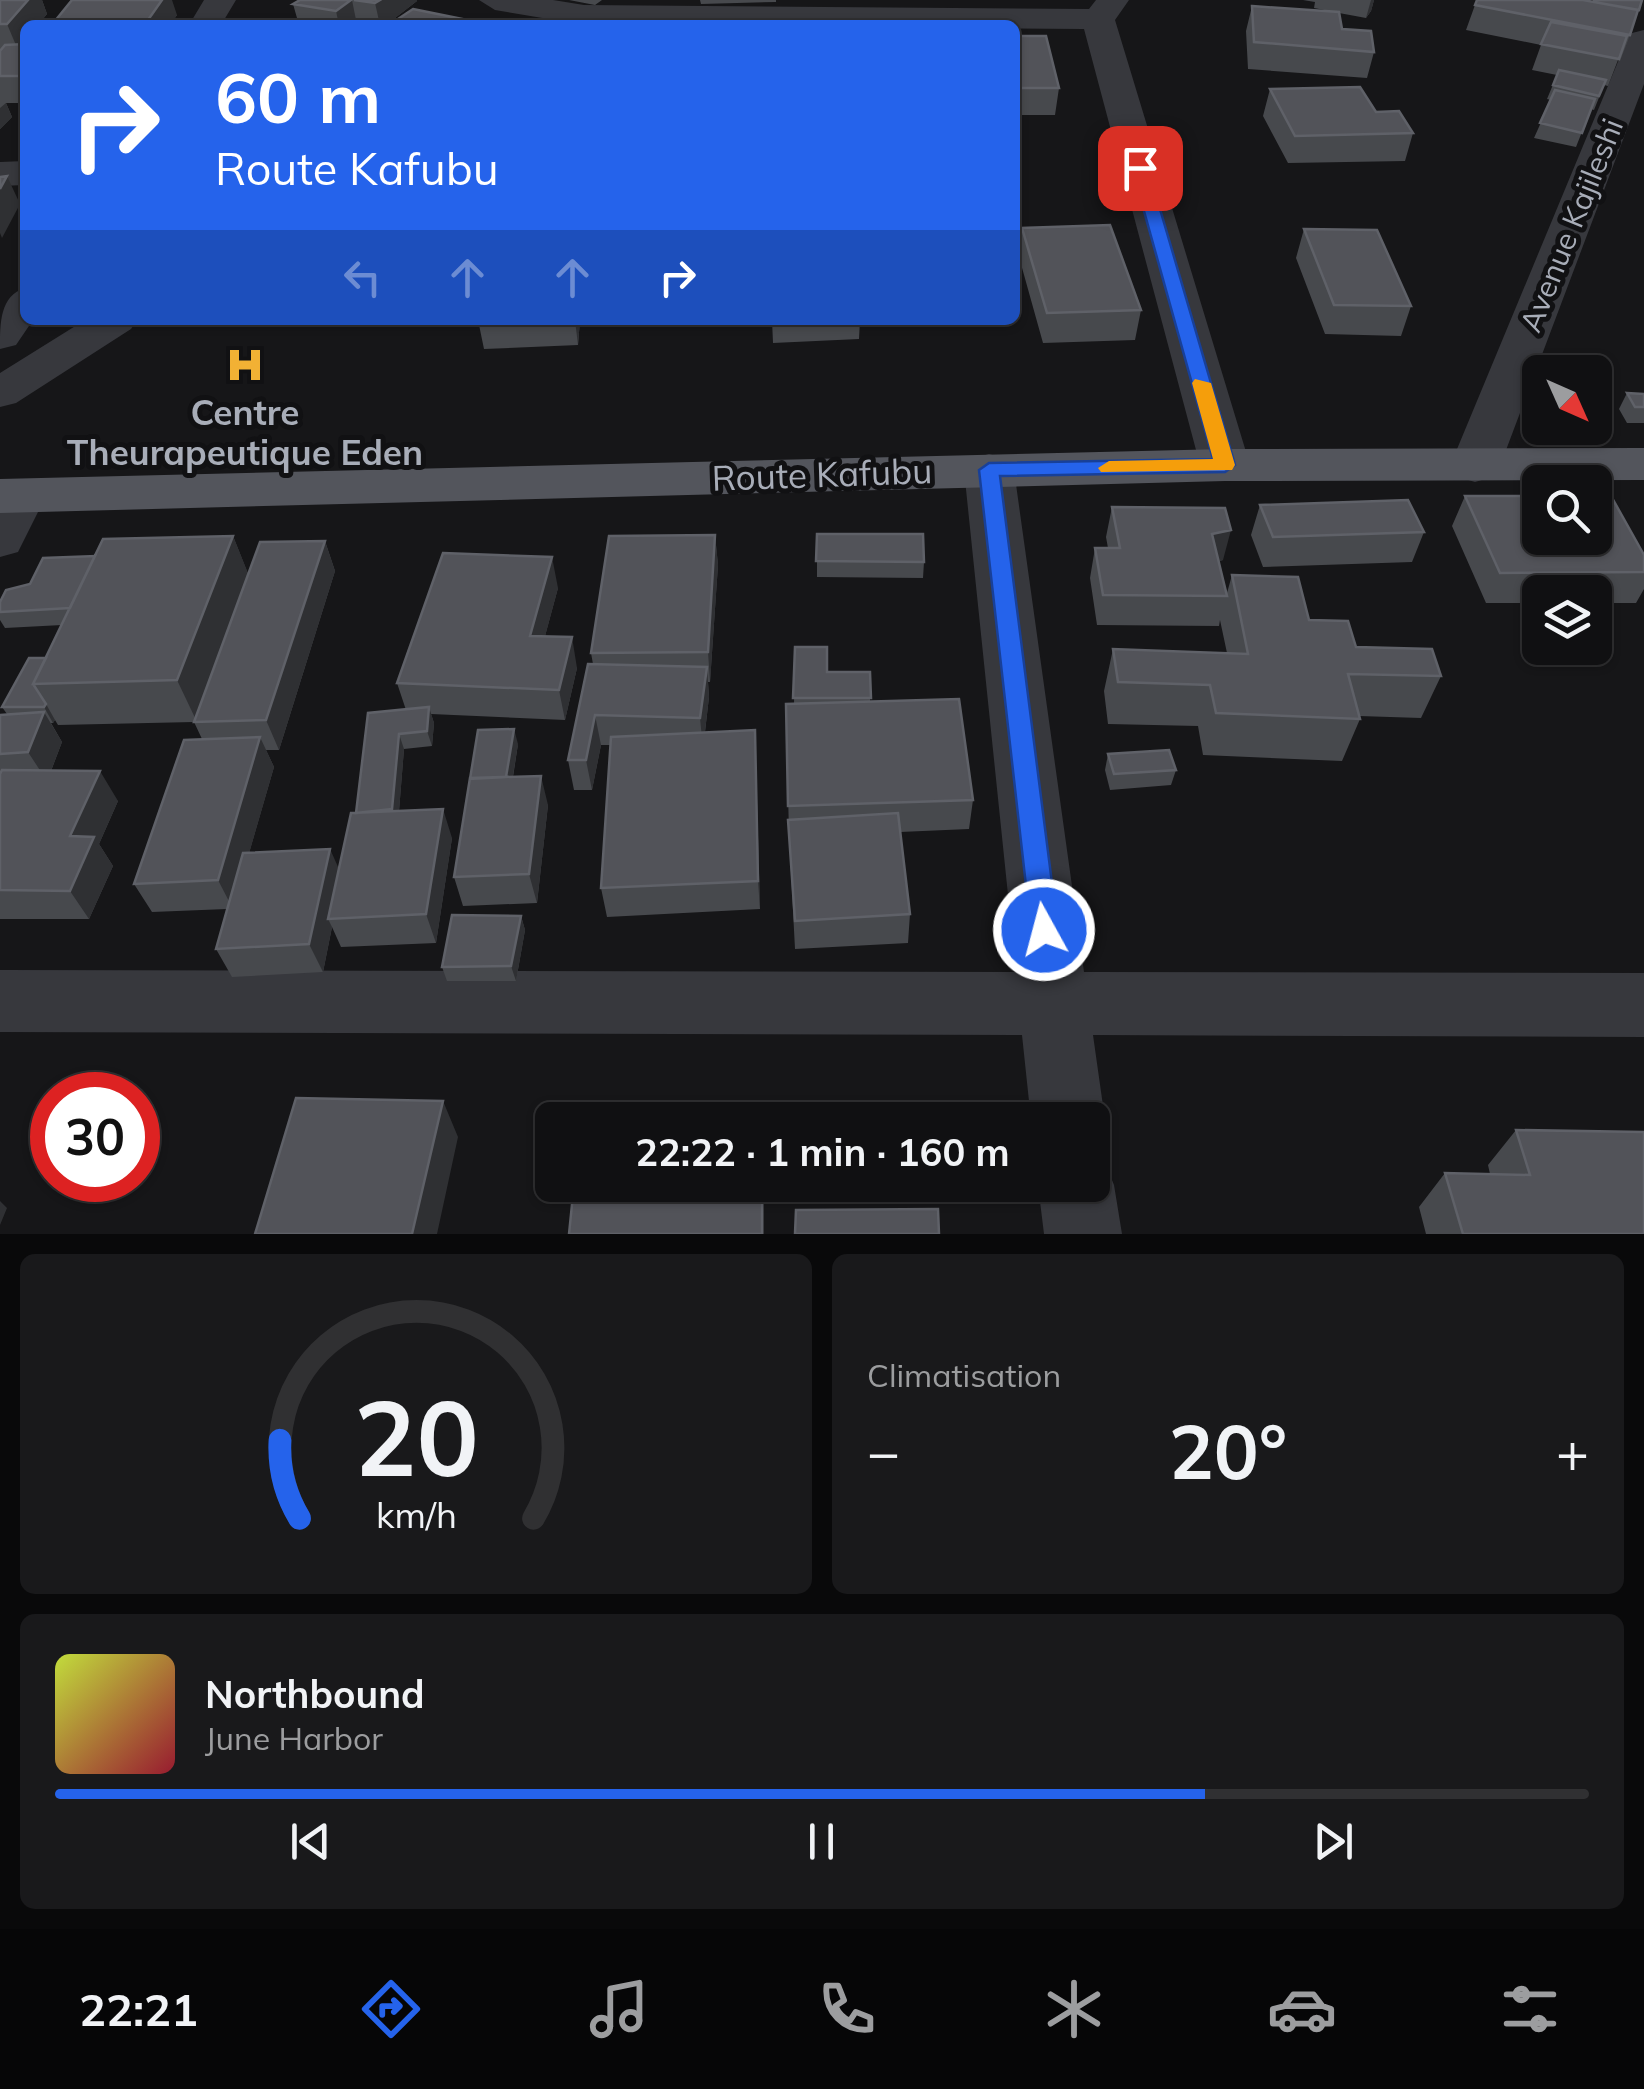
<!DOCTYPE html>
<html lang="fr">
<head>
<meta charset="utf-8">
<style>
  :root { --surface:#101012; --page:#19191b; --text:#f1f3f6; --muted:#9c9d9f; --line:#303032; --accent:#2563eb }
  body { margin:0; font-family:Mulish,sans-serif; background:var(--page); color:var(--text); height:100vh; display:flex; flex-direction:column; font-size:38px; white-space:nowrap }
  * { box-sizing:border-box; margin:0 }
  p { font-size:32px; color:var(--muted) }
  .icon { flex:none; width:55px; height:55px; fill:none; stroke:currentColor; stroke-width:2; stroke-linecap:round; stroke-linejoin:round }
  .map { position:relative; height:1234px; overflow:hidden }
  .side { display:flex; flex-direction:column; gap:20px; padding:20px; background:#09090a; flex:1 }
  .side>* { flex:none }
  .guide { position:absolute; left:20px; top:20px; width:1000px; height:305px; border-radius:15px; box-shadow:0 2px 8px #0004,0 0 0 2px var(--line); background:#2563eb; color:#fff; overflow:hidden }
  .needle { width:65px; rotate:135deg }
  .tools { position:absolute; left:1522px; top:355px; display:grid; gap:20px }
  .tools a { display:grid; place-items:center; width:90px; height:90px; border-radius:15px; background:var(--surface); box-shadow:0 2px 8px #0004,0 0 0 2px var(--line); font-size:50px }
  .speed { position:absolute; left:30px; top:1072px; display:flex; gap:20px; font-size:50px; font-weight:700; text-align:center }
  .speed>* { display:grid; place-content:center; width:130px; height:130px; border-radius:50%; background:var(--surface); box-shadow:0 2px 8px #0004,0 0 0 2px var(--line); line-height:1 }
  .speed .limit { border:15px solid #d22; background:#fff; color:#111 }
  .pin { position:absolute; display:grid; place-items:center; width:85px; height:85px; color:#fff; margin:-42px; border-radius:20px; box-shadow:0 5px 15px #0006 }
  .me { position:absolute; width:110px; margin:-55px; rotate:353deg; stroke-linejoin:round; filter:drop-shadow(0 0 8px #0008) }
  .turn { display:flex; align-items:center; gap:35px; height:210px; padding:0 30px; font-size:45px }
  .turn .icon { width:130px; height:130px; stroke-width:2.5 }
  .turn b { display:block; font-size:70px; line-height:85px }
  .lanes { display:flex; align-items:center; height:95px; padding:0 30px; background:#0003; justify-content:center; gap:50px; direction:ltr }
  .lanes .off { opacity:.35 }
  .big { font-size:75px; font-weight:700; line-height:1.1 }
  .side .card { flex:1; display:flex; flex-direction:column; justify-content:center; gap:15px; min-width:0; padding:0 35px; border-radius:15px; background:var(--page) }
  .side .dial { align-items:center; gap:0 }
  .dial svg { height:260px; overflow:visible; fill:none; stroke:var(--line); stroke-width:7; stroke-linecap:round; text-anchor:middle }
  .dial text { fill:var(--text); stroke:none }
  .song { display:flex; align-items:center; gap:30px }
  .cover { width:120px; height:120px; border-radius:15px; background:linear-gradient(135deg,hsl(70 70% 55%),hsl(350 70% 35%)) }
  .played { height:10px; border-radius:5px; background:linear-gradient(90deg,var(--accent) 75%,var(--line) 75%) }
  .keys { display:flex; justify-content:space-around; direction:ltr }
  .heat { display:flex; justify-content:space-between; align-items:center; font-size:55px; direction:ltr }
  .side .tiles { flex:1; display:grid; gap:20px; grid-template-columns:1fr 1fr }
  .card:last-child { grid-column:span 2 }
  .trip { position:absolute; left:535px; top:1102px; width:575px; height:100px; border-radius:15px; background:var(--surface); box-shadow:0 2px 8px #0004,0 0 0 2px var(--line); font-weight:700; line-height:100px; text-align:center }
  .menu { display:flex; height:160px; justify-content:space-around; align-items:center; background:#060607; color:var(--muted) }
  .menu .icon { width:70px; height:70px }
  .menu .active { color:var(--accent) }
  .menu b { font-size:45px; color:var(--text) }
  .map>svg:first-child { display:block }
  .lines { fill:none; stroke-linecap:round; stroke-linejoin:round }
  .minor { fill:#37383d; fill-rule:evenodd }
  .major { fill:#53555c; fill-rule:evenodd }
  .wall { fill:#47494d }
  .shaded-wall { fill:#2f3033 }
  .building { fill:#525359; stroke:#5f6168; stroke-width:2.5 }
  .route { fill:#2563eb; stroke:#184099; stroke-width:2.5 }
  .slow { fill:#f59e0b }
  .labels { text-anchor:middle; dominant-baseline:central; stroke-width:10; stroke-linejoin:round; paint-order:stroke }
  .far-street-label { font-size:30px; fill:#a8adb8; stroke:#111113 }
  .poi-label { font-size:35px; font-weight:bold; fill:#a8adb8; stroke:#111113 }
  .street-label { font-size:35px; fill:#a8adb8; stroke:#111113 }
</style>
</head>
<body>
<div class="map">
<svg width="1644" height="1234" viewBox="0 0 1644 1234">
  <rect width="100%" height="100%" fill="#161618"/>
  <g class="lines">
    <path class="minor" d="M204 0H236L221 25H189Z
      M479 0H553L584 5 1089 9 1096 0H1129L1115 20 1250 465 1242 476 1225 481 1208 476 1200 465 1084 29 584 25 495 10Z
      M1644 30V84L1500 466 1492 477 1475 482 1458 477 1450 466 1627 40 1632 33Z
      M25 161V185L0 186V162Z
      M25 288V320H33L16 345 0 349C0 322 0 296 25 288Z
      M85 320H137L131 329 16 403 0 407V373Z
      M989 454 1007 459 1014 470 1084 972 1644 973V1037L1093 1035 1105 1120 1092 1146V1120H1031L1022 1035 0 1032V970L1016 972 964 470 971 459Z
      M21 479 39 484 46 496 18 552 0 557V489Z
      M1092 1154 1103 1158 1114 1185 1122 1234H1044L1038 1185H1092Z"/>
    <path class="major" d="M1644 448V480L1225 481 0 513V479L1225 449Z"/>
  </g>
  <path class="wall" d="M0 0H42L47 14 22 44H25V103H6L12 117 0 129Z
    M300 0H417V1L386 25H299L293 4Z
    M569 0H602L595 5Z
    M700 0H776V2L701 4Z
    M1303 0H1374L1371 11 1366 18 1339 13 1342 29 1374 52 1367 78 1248 69 1246 31 1252 6 1335 12 1314 8 1315 2Z
    M1594 2 1630 35 1620 61 1618 60 1608 86 1604 85 1594 110 1591 109 1576 147 1534 138 1551 100 1547 99 1557 75 1532 70 1541 45 1466 30 1475 5Z
    M177 15 170 25H56L55 21Z
    M1015 36 1059 88 1055 115H1015Z
    M1270 89 1376 112 1413 133 1405 161 1288 163 1263 116Z
    M1022 228 1141 310 1135 340 1043 343 1019 257Z
    M1304 229 1411 306 1401 336 1325 334 1296 258Z
    M478 320H580L578 345 484 349Z
    M772 320H860L859 339 773 343Z
    M1627 393 1644 394V423H1627L1619 409Z
    M1465 496 1644 555V589L1636 603H1595V592H1540V603H1486L1452 526Z
    M1260 505 1424 532 1412 562 1263 567 1251 535Z
    M1112 507 1223 560 1219 561 1227 593 1232 575 1356 647 1441 676 1421 718 1359 716 1360 719 1342 761 1203 755 1198 726 1108 724 1104 691 1113 649 1227 653 1220 620 1219 626 1097 625 1090 578 1095 548H1108L1106 537Z
    M817 534 924 562 923 578 817 577Z
    M715 535 718 565 710 682H708L709 697 705 732 755 730 760 909 607 917 601 888 610 745H601L592 790H574L568 760 593 664 591 653Z
    M233 536 248 574 325 541 335 571 279 750H266L274 767 249 853 339 869 356 813 406 710 397 683 558 588 545 636 577 668 565 720 431 714 434 723 432 746 404 749 399 811 452 838 436 943 341 947 332 927 323 972 232 977 216 949 227 909 152 912 134 884 202 739 194 722 58 725 55 720 53 723H51L62 742 51 771 118 801 99 844 113 866 89 919H0V715L7 714 2 707 46 658 62 625 5 628 0 620V602L30 584 95 556Z
    M795 647 827 672H870V702L973 800 969 829 900 832 910 914 908 943 795 949 789 835 786 704H794Z
    M518 744 513 777 548 805 537 903 463 906 454 877Z
    M1108 754 1176 770 1171 785 1110 790 1105 770Z
    M521 916 525 930 516 981H447L442 967Z
    M1516 1130 1644 1234H1426L1419 1207 1445 1173 1490 1174 1488 1165Z"/>
  <path class="shaded-wall" d="M28 0H42L47 14 38 25H25V41L18 50 7 24Z
    M162 0H172L177 15 170 25H150L148 20Z
    M352 0 357 25H339L336 11Z
    M380 0H417V1L386 25H380L375 3Z
    M1371 0H1374L1371 11 1366 18Z
    M6 103 12 117 0 129V108Z
    M7 176 20 204 2 238 0 233V189Z
    M575 320H580L578 345Z
    M1231 530 1223 560 1204 565 1212 534Z
    M715 535 718 565 710 682 708 652Z
    M233 536 250 578 197 722 177 680Z
    M325 541 335 571 279 750 266 720Z
    M552 557 558 588 537 666 530 636Z
    M572 637 577 668 565 720 559 690Z
    M707 667 709 697 703 748 700 718Z
    M46 704 55 720 53 723 44 707Z
    M429 707 434 723 432 746 427 731Z
    M44 712 62 742 47 781 28 752Z
    M595 715 601 745 592 790 586 760Z
    M514 729 518 744 510 794 506 778Z
    M755 730 756 760 760 909 758 881Z
    M399 734 404 749 398 824 392 809Z
    M260 737 274 767 233 909 218 880Z
    M100 771 118 801 99 844 113 866 89 919 70 891V836Z
    M541 776 548 805 537 903 529 874Z
    M443 809 452 838 436 943 426 914Z
    M330 849 343 878 328 919 332 927 323 972 309 944Z
    M521 916 525 930 516 981 511 966Z
    M443 1101 458 1137 437 1234H412Z
    M762 1185H764V1234H762Z
    M0 1201 7 1208 0 1225Z"/>
  <path class="building" d="M0 0H28L7 24H0Z
    M72 0H162L148 20 55 21Z
    M300 0H351L336 11 293 4Z
    M354 0H380L375 3Z
    M1477 0H1583L1638 10 1630 35 1475 5Z
    M1594 0H1642L1639 10 1594 2Z
    M1252 6 1339 12 1342 29 1371 31 1374 52 1254 42Z
    M413 9 477 22 473 25H389Z
    M1551 22 1627 36 1619 59 1541 44Z
    M1015 36H1046L1059 88H1015Z
    M25 44V76H0V51L5 45Z
    M1559 70 1606 80 1599 96 1553 85Z
    M1360 87 1376 112 1399 111 1413 133 1295 136 1270 89Z
    M1555 90 1595 99 1582 133 1540 123Z
    M7 176 0 189V177Z
    M1110 225 1141 310 1047 313 1022 228Z
    M1304 229 1377 230 1411 306 1334 305Z
    M1627 393 1644 394V407H1635Z
    M1465 496H1540V538H1595V496H1611L1644 555V572L1500 573Z
    M1408 500 1424 532 1273 537 1260 505Z
    M1112 507 1225 508 1231 530 1212 534 1227 596 1103 595 1095 548H1120Z
    M817 534H923L924 562 816 561Z
    M715 535 708 652 591 653 609 536Z
    M233 536 177 680 33 684 103 539Z
    M325 541 266 720 194 722 260 542Z
    M443 553 552 557 530 636 572 637 559 690 397 683Z
    M95 556 70 608 0 612V602L6 590 30 584 43 558Z
    M1232 575 1298 577 1309 620 1348 621 1356 647 1432 649 1441 676 1348 674 1360 719 1216 713 1210 685 1118 682 1113 649 1248 654Z
    M795 647H827V672H870L871 698H793Z
    M29 658H46L33 684 46 704 44 707H2Z
    M588 664 707 667 700 718 595 715 586 760H568Z
    M959 699 973 800 788 806 786 704Z
    M429 707 427 731 399 734 392 809 356 813 368 713Z
    M44 712 28 752 0 754V715Z
    M514 729 506 777 470 779 478 730Z
    M755 730 758 881 601 888 611 737Z
    M260 737 218 880 134 884 184 740Z
    M1169 750 1176 770 1114 774 1108 754Z
    M2 770 100 771 70 836 94 837 70 891 0 890V774Z
    M541 776 529 874 454 877 470 778Z
    M443 809 426 914 328 919 351 813Z
    M898 813 910 914 795 921 788 820Z
    M330 849 309 944 216 949 243 853Z
    M452 915 521 916 511 966 442 967Z
    M296 1098 443 1101 412 1234H255Z
    M1516 1130 1644 1132V1234H1463L1445 1173 1530 1175Z
    M574 1185H762V1234H569Z
    M938 1209 939 1234H795L796 1210Z"/>
  <path class="route" d="M1140 163 1148 168 1235 465 1225 472 1000 476 1058 930 1054 938 1044 942 1035 938 1031 930 979 470 989 463 1213 459 1132 168Z"/>
  <path class="slow" d="M1195 379 1211 383 1235 465 1232 470 1101 472 1098 468 1109 461 1213 459 1192 383Z"/>
  <defs>
    <g id="hospital-bare" transform="scale(3)"><path d="M-5-5h3v3.5h4V-5h3V5h-3V1.5h-4V5h-3Z" fill="#f2b134" stroke="#111113" stroke-width="2.5" paint-order="stroke"/></g>
  </defs>
  <g fill-rule="evenodd">
    <use href="#hospital-bare" x="245" y="365"/>
  </g>
  <g class="labels">
    <g class="far-street-label">
      <text transform="translate(1571 225) rotate(-68)">Avenue Kajileshi</text>
    </g>
    <g class="poi-label">
      <text x="245" y="412">Centre<tspan x="245" dy="40">Theurapeutique Eden</tspan></text>
    </g>
    <g class="street-label">
      <text transform="translate(822 474) rotate(-2)">Route Kafubu</text>
    </g>
  </g>
</svg>
<div class="tools">
<a><svg class="needle" viewBox="-14 -14 28 28"><path d="M0-13l5 13h-10z" fill="#e53935"/><path d="M0 13l5-13h-10z" fill="#9c9d9f"/></svg></a>
<a><svg class="icon" aria-label="search" viewBox="0 0 24 24"><circle cx="10" cy="10" r="6"/><path d="M15 15l6 6"/></svg></a>
<a><svg class="icon" aria-label="layers" viewBox="0 0 24 24"><path d="M12 4l9 5-9 5-9-5zM3 14l9 5 9-5"/></svg></a>
</div>
<div class="speed"><div class="limit">30</div></div>
<div class="pin" style="left:1140px;top:168px;background:#d93025"><svg class="icon" aria-label="arrive" viewBox="0 0 24 24"><path d="M6 21V4h12l-3 4 3 4H6"/></svg></div>
<svg class="me" style="left:1044px;top:930px" viewBox="-20 -20 40 40"><circle r="17" fill="#2563eb" stroke="#fff" stroke-width="3"/><path d="M0-11L8 9 0 5-8 9z" fill="#fff"/></svg>
<div class="trip">22:22 · 1 min · 160 m</div>
<div class="guide">
<div class="turn"><svg class="icon" aria-label="right" viewBox="0 0 24 24"><path d="M7 20v-9h11M14 6l5 5-5 5"/></svg><div><b>60 m</b>Route Kafubu</div></div>
<div class="lanes"><svg class="icon off" aria-label="left" viewBox="0 0 24 24"><path d="M17 20v-9H6M10 6l-5 5 5 5"/></svg><svg class="icon off" aria-label="ahead" viewBox="0 0 24 24"><path d="M12 20V5M6 11l6-6 6 6"/></svg><svg class="icon off" aria-label="ahead" viewBox="0 0 24 24"><path d="M12 20V5M6 11l6-6 6 6"/></svg><svg class="icon" aria-label="right" viewBox="0 0 24 24"><path d="M7 20v-9h11M14 6l5 5-5 5"/></svg></div>
</div>
</div>
<section class="side">
<div class="tiles">
<div class="card dial"><svg viewBox="0 0 100 80">
<path d="M14 69A42 42 0 1 1 86 69"/>
<path d="M14 69A42 42 0 0 1 8 45" stroke="#2563eb"/>
<text x="50" y="56" font-size="32" font-weight="700">20</text>
<text x="50" y="72" font-size="11">km/h</text>
</svg></div>
<div class="card"><p>Climatisation</p>
<div class="heat"><a>−</a><b class="big">20°</b><a>+</a></div>
</div>
<div class="card">
<div class="song"><i class="cover"></i><div><b>Northbound</b><p>June Harbor</p></div></div>
<div class="played"></div>
<div class="keys"><svg class="icon" aria-label="previous" viewBox="0 0 24 24"><path d="M18 5L8 12l10 7zM5 5v14"/></svg><svg class="icon" aria-label="pause" viewBox="0 0 24 24"><path d="M8 5v14M16 5v14"/></svg><svg class="icon" aria-label="next" viewBox="0 0 24 24"><path d="M6 5l10 7-10 7zM19 5v14"/></svg></div>
</div>
</div>
</section>
<nav class="menu">
<b>22:21</b>
<svg class="icon active" aria-label="directions" viewBox="0 0 24 24"><path d="M12 3l9 9-9 9-9-9zM9 14v-3h6M13 9l2 2-2 2"/></svg>
<svg class="icon" aria-label="music" viewBox="0 0 24 24"><path d="M9 18V5l10-2v13"/><circle cx="6" cy="18" r="3"/><circle cx="16" cy="16" r="3"/></svg>
<svg class="icon" aria-label="phone" viewBox="0 0 24 24"><path d="M5 4h4l2 5-3 2q2 4 5 5l2-3 5 2v4C11 20 4 13 5 4z"/></svg>
<svg class="icon" aria-label="climate" viewBox="0 0 24 24"><path d="M12 3v18M4 7l16 10M4 17L20 7"/></svg>
<svg class="icon" aria-label="car" viewBox="0 0 24 24"><path d="M5 17H2v-5l4-1 3-4h7l3 4 3 1v5h-3M9 17h6M6 11h13"/><circle cx="7" cy="17" r="2"/><circle cx="17" cy="17" r="2"/></svg>
<svg class="icon" aria-label="filters" viewBox="0 0 24 24"><path d="M4 7h16M4 17h16"/><circle cx="9" cy="7" r="2"/><circle cx="15" cy="17" r="2"/></svg>
</nav>
</body>
</html>
